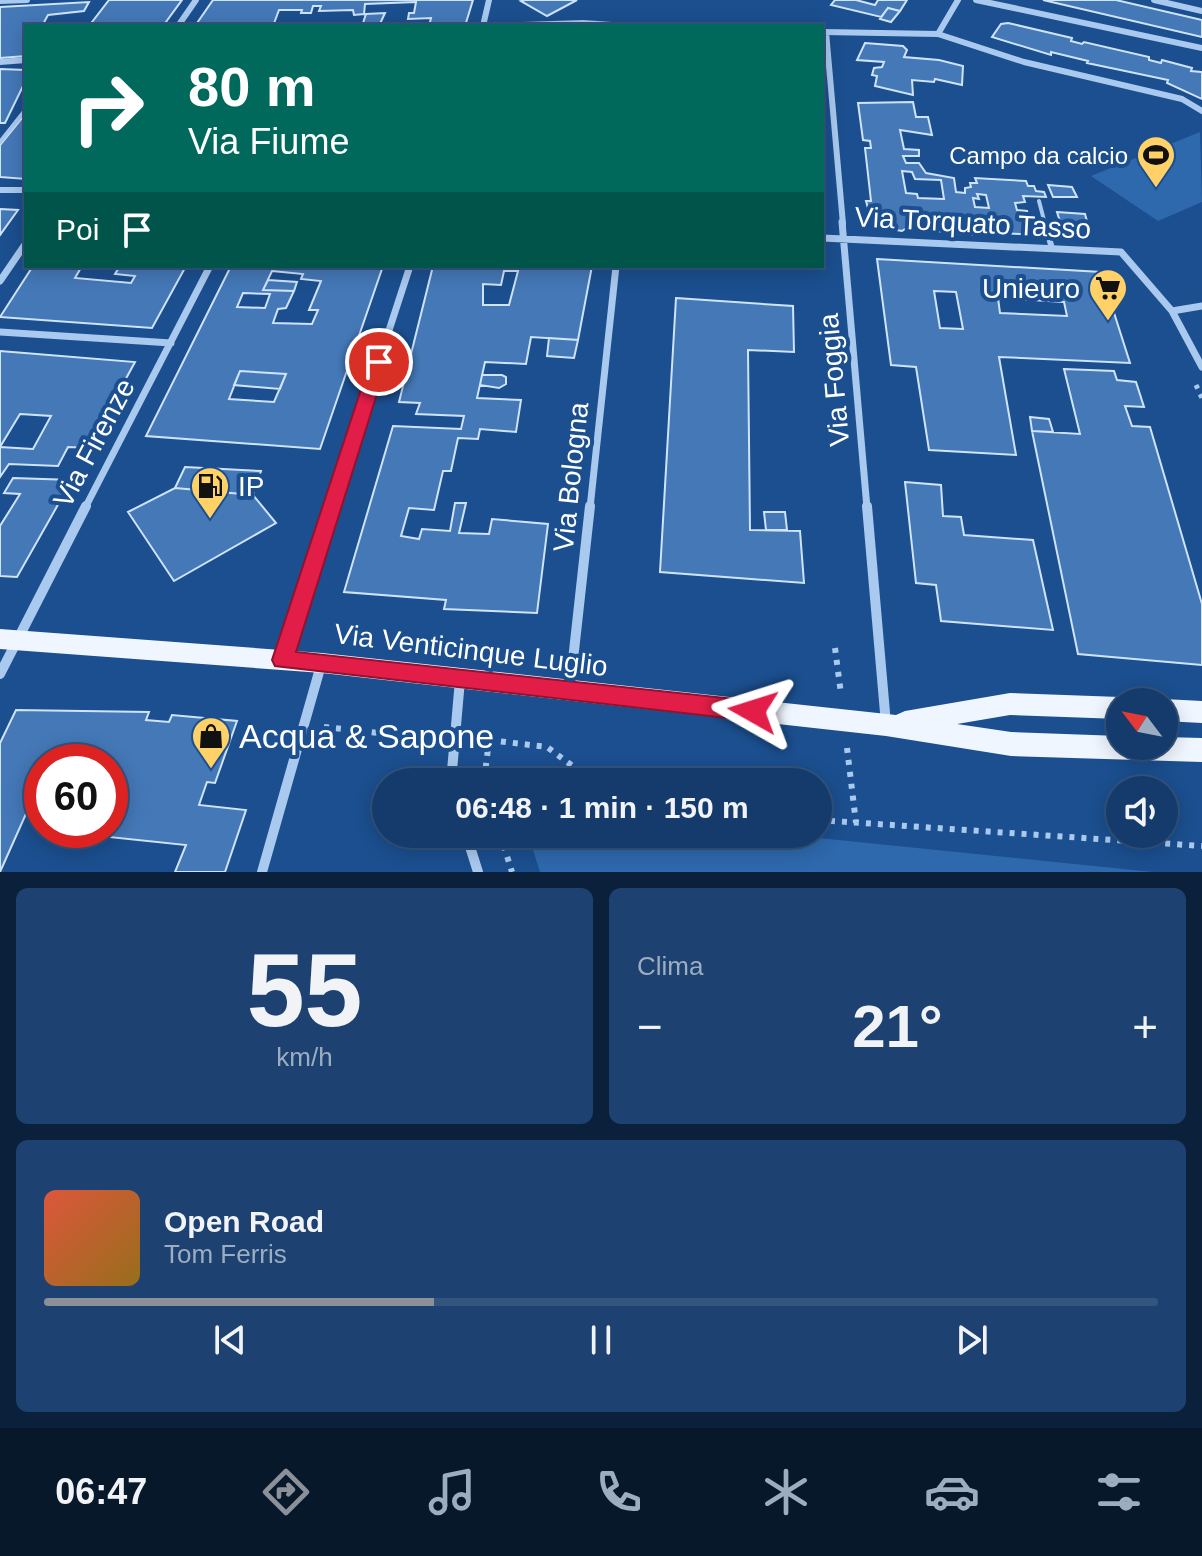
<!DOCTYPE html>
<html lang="it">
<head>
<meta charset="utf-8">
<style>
  :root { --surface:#143b6b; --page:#1d4271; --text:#f1f3f6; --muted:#9dadc1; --line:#33557e; --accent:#8c9099 }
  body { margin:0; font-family:Arial,sans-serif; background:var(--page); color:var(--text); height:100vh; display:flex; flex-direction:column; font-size:30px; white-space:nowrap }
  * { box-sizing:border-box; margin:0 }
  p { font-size:26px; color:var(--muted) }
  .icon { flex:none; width:44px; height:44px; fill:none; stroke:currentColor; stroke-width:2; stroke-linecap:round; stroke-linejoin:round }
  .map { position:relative; height:872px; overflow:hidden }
  .side { display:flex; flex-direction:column; gap:16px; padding:16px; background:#0b203b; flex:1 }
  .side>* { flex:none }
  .top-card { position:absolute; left:24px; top:24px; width:800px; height:244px; border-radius:0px; box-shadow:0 4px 20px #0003,0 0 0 2px var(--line); background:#00695c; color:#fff; overflow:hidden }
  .needle { width:52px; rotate:302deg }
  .buttons { position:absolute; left:1106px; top:688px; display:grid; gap:16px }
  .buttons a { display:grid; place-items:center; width:72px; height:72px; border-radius:50%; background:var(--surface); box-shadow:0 4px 20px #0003,0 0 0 2px var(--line); font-size:40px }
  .speed { position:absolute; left:24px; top:744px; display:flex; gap:16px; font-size:40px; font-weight:700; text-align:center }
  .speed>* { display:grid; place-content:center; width:104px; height:104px; border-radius:50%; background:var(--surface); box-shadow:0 4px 20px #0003,0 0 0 2px var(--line); line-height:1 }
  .speed .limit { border:12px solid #d22; background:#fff; color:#111 }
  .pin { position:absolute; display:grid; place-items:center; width:68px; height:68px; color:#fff; margin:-34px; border:4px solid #fff; border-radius:50%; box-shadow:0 2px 8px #0007 }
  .me { position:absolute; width:88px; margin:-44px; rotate:276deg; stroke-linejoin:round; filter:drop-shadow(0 0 6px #0008) }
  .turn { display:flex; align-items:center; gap:28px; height:168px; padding:0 32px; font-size:36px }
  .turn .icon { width:104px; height:104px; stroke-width:2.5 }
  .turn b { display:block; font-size:56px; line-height:68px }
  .then { display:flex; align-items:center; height:76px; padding:0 32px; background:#0003; gap:16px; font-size:30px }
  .big { font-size:60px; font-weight:700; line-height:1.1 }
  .side .tile { flex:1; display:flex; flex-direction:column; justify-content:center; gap:12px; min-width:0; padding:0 28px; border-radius:12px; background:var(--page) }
  .side .dial { align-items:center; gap:0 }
  .dial b { font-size:104px; line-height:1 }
  .song { display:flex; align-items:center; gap:24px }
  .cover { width:96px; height:96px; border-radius:12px; background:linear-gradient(135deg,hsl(10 70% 55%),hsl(40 70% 35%)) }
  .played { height:8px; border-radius:4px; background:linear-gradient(90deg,var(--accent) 35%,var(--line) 35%) }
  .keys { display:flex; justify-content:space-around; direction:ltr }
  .heat { display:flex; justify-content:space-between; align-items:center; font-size:44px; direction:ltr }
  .side .tiles { flex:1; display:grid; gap:16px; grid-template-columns:1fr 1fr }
  .tile:last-child { grid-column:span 2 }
  .trip { position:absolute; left:372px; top:768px; width:460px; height:80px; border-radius:40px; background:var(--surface); box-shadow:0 4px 20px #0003,0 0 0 2px var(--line); font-weight:700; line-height:80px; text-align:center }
  .menu { display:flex; height:128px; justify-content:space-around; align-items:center; background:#08182b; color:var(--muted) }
  .menu .icon { width:56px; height:56px }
  .menu .on { color:var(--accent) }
  .menu b { font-size:36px; color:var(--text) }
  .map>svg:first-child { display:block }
  .green { fill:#2e69ad }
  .building { fill:#4478b7; stroke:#cfe3fa; stroke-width:2; fill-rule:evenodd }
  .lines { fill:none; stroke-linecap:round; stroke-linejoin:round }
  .path-far1 { stroke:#a9c9ee; stroke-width:5; stroke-dasharray:4 6; stroke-linecap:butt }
  .path { stroke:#a9c9ee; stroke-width:6; stroke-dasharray:5 7; stroke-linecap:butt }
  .lane-far1 { stroke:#a9c9ee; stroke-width:4 }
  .lane { stroke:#a9c9ee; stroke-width:6 }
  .street-far2 { stroke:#a9c9ee; stroke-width:6 }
  .street-far1 { stroke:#a9c9ee; stroke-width:7 }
  .street { stroke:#a9c9ee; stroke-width:10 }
  .primary { fill:#f0f6ff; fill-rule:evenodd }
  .route { fill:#e11d48; stroke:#92132f; stroke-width:2 }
  .labels { text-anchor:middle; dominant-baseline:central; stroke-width:8; stroke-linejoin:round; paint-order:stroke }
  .far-poi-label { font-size:24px; fill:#fff; stroke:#1b4f8f; text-anchor:end }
  .street-label { font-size:28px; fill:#fff; stroke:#1b4f8f }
  .poi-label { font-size:28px; fill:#fff; stroke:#1b4f8f; text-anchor:end }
  .near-poi-label { font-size:34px; fill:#fff; stroke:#1b4f8f; text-anchor:start }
</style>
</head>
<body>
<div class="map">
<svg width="1202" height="872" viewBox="0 0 1202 872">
  <rect width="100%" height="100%" fill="#1b4f8f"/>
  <path class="green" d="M1200 132 1202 202 1158 221 1091 176Z
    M528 834H779L1153 872H540Z"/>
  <path class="building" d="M109 0H182L163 26H89Z
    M213 0H473L465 26H429L431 18 408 19 409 13H414L416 2 365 4 364 14 354 15 353 10 319 11 321 6H313L311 13H301L302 10H279L273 26H195Z
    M525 0H577L547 16 521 1Z
    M835 0H856L875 5 878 0H907L900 11 888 8 881 17 831 5Z
    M1043 0H1116L1202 20V37Z
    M89 2 84 11 48 15 42 26H26V56L0 58V7Z
    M888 8 900 11 891 22 880 19Z
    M385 13 379 26H362L366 14Z
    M1008 23 1072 38 1071 41 1082 44 1084 42 1149 57V60L1161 63 1162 60 1192 68 1191 71 1202 72V99L1167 83 1168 80 1087 63 1088 61 1051 52V55L992 37 1001 24Z
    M865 43 903 46 907 50 904 57 939 60 963 66 962 85 935 79 934 82 912 80 913 95 875 86 877 76 872 75 874 68 882 67 884 62 857 60Z
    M0 69 26 70V86H23L5 123H0Z
    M913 102 916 117H928L932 135 900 130 904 149 919 150V156H903L906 163H919L926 173 954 178 956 192 965 193V188L971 187 970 183H977L975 178 1026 181 1028 186H1034L1036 191 1044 192 1046 197 1023 196 1025 202 1015 203 1017 210 1027 211 1034 235 975 231 972 235 958 234 908 227 902 231 873 226 866 201H871L865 148H871L870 141 863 140 858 103ZM902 171 912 172 915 179 941 180 944 199 918 198 917 194 906 193ZM977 194 986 195 989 208 975 207 973 198 979 199Z
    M26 113V179L0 177V145Z
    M1048 185 1072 187 1077 197H1053Z
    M0 209 18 210 0 235Z
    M1057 212 1085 214 1090 232 1063 231Z
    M877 259 1101 272 1130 363 999 357 1016 455 929 450 916 367 891 365ZM934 291 956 292 963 329 940 328ZM998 298 1064 302 1067 316 1000 313Z
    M33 266H82L75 278 131 283 135 276 115 274 120 266H186L152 328 0 317Z
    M231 266H383L320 449 146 436ZM272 271 303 274 301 279 321 281 309 310H318L312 324 273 323 278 309 286 308 294 291 263 290ZM243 293 270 294 265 308 237 307ZM240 371 286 374 274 402 229 399Z
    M433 266H592L578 340 531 337 526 364 485 362 477 398 521 400 516 432 480 429 478 439 458 438 451 471H443L434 510 409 508 401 536 419 539 422 529 450 531 455 503H466L459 533 489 534 492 519 548 524 537 613 444 609 446 600 344 592 393 426 461 429 464 416 416 414 420 403 399 402ZM504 271H518L509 305H483V284L501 285Z
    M268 280 297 282 294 291 263 290Z
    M676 298 793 306 794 352 748 350 750 530 800 531 804 583 660 572Z
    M549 338 578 340 574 358 547 356Z
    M0 351 135 362 88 448 68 447 58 466 9 464 0 477ZM20 414 51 416 33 449 0 447Z
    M1064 369 1114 371 1117 380 1136 382 1144 407 1125 406 1132 426 1150 427 1202 604V665L1078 654 1032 431 1080 434Z
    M240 371 286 374 280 389 234 385Z
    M482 375H502L506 377V384L499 388 480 385Z
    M1030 417 1049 419 1053 432 1032 431Z
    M185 467 261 471 253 495 175 488Z
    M13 478 72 480 17 577 0 576V526L20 494 4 493Z
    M905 482 941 485 943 516 961 517 964 535 1033 540 1053 630 941 621 936 585 916 583Z
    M175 488 253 495 276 523 174 581 128 512Z
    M764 512H785L787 530H766Z
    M16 710 149 712 146 720 169 722 172 715 237 721 215 783 207 782 199 805 246 810 225 872H175L186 845 43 830H110V762L50 760 42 762V778L0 872V743Z"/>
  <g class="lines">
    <path class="path-far1" d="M1196 385 1202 398"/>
    <path class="path" d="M835 648 841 694
      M324 727 434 739
      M476 740H489L484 782
      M489 740 547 747 594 782
      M847 748 856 823
      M818 820 1202 846
      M500 834 512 872"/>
    <path class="lane-far1" d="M0 142 26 109
      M1039 201 1045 224"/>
    <path class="lane" d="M1045 222 1052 249"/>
    <path class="street-far2" d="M976 0 1202 48
      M1154 0 1202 11
      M0 1 27 0
      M178 26 196 0
      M483 26 489 0
      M492 26 583 23 626 26
      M823 32 938 34 1024 62 1182 99 1202 111
      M826 32 843 224
      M938 34 958 0
      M0 62 26 60
      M0 190H26"/>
    <path class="street-far1" d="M842 222 867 508
      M822 238 1121 252 1172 311 1202 367
      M0 281 26 243
      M1172 311 1202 306
      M0 332 171 343
      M85 508 210 266
      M331 508 410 266
      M590 508 616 266"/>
    <path class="street" d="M867 506 886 724
      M283 657 332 506
      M0 674 86 506
      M570 687 590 506
      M451 782 460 680
      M466 834 478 872
      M262 872 321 665"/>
    <path class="primary" d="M0 629 322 653 896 715 905 711 1010 693 1120 697 1129 702H1120V719L1010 715 957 724 1011 732 1120 736V746H1164V737L1202 738V762L1011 756 886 736 322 673 0 649Z
      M1164 699 1202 701V723L1164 721V702H1156Z"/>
  </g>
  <path class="route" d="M379 356 387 362 296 652 753 701 760 704 764 711 760 718 753 721 275 666 272 660 370 362Z"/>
  <defs>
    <g id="stadium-pin" transform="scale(2)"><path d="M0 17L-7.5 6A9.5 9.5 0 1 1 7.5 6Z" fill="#ffd166" stroke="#1b4f8f"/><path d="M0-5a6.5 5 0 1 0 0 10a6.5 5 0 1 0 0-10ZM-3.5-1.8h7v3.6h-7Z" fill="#111"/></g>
    <g id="supermarket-pin" transform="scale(2)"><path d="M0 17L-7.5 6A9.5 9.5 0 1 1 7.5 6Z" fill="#ffd166" stroke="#1b4f8f"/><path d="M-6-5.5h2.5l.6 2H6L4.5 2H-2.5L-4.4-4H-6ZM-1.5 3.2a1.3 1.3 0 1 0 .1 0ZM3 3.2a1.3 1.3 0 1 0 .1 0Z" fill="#111"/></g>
    <g id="fuel-pin" transform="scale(2)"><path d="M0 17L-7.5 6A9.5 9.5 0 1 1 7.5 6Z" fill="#ffd166" stroke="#1b4f8f"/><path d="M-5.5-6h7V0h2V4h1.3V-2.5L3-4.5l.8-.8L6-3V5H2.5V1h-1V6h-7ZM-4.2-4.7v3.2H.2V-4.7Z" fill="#111"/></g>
    <g id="shop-pin" transform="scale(2)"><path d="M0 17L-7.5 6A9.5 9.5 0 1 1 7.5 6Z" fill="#ffd166" stroke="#1b4f8f"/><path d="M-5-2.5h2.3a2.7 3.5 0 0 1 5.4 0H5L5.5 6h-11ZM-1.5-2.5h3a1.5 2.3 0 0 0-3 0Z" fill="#111"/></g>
  </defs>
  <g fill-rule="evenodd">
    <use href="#stadium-pin" x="1156" y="155"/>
    <use href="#supermarket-pin" x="1108" y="288"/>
    <use href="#fuel-pin" x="210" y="486"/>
    <use href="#shop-pin" x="211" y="736"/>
  </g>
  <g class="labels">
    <g class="far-poi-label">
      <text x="1128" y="155">Campo da calcio</text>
    </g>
    <g class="street-label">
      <text transform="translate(973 223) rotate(3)">Via Torquato Tasso</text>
      <text transform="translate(834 380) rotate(-95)">Via Foggia</text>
      <text transform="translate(94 443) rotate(-62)">Via Firenze</text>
      <text transform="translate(571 477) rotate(-84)">Via Bologna</text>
      <text transform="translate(471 650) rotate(7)">Via Venticinque Luglio</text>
    </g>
    <g class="poi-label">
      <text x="1080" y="288">Unieuro</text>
      <text x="238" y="486" text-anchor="start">IP</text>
    </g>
    <g class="near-poi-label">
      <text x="239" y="736">Acqua &amp; Sapone</text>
    </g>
  </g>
</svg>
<div class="buttons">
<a><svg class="needle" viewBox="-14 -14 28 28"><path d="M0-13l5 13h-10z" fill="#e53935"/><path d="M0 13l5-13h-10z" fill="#9dadc1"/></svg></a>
<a><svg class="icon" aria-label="sound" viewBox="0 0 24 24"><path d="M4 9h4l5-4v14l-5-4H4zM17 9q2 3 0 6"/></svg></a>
</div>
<div class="speed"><div class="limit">60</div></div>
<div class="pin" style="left:379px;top:362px;background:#d93025"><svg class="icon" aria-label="arrive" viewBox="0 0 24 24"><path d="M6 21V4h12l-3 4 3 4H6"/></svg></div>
<svg class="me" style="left:753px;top:711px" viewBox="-20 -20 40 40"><path d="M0-17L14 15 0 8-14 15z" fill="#e11d48" stroke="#fff" stroke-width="4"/></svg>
<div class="trip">06:48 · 1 min · 150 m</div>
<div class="top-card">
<div class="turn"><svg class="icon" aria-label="right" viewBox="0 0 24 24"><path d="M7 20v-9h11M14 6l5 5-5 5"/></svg><div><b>80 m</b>Via Fiume</div></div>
<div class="then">Poi<svg class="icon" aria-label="arrive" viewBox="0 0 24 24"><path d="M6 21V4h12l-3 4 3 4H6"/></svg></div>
</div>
</div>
<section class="side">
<div class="tiles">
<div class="tile dial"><b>55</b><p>km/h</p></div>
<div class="tile"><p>Clima</p>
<div class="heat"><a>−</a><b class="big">21°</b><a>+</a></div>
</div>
<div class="tile">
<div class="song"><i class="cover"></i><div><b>Open Road</b><p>Tom Ferris</p></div></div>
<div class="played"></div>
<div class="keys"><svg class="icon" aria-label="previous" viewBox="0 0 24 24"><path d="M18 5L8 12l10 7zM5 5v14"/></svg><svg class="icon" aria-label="pause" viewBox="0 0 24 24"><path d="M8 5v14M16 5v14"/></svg><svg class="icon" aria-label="next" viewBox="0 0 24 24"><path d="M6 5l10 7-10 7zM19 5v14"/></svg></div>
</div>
</div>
</section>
<nav class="menu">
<b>06:47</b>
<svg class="icon on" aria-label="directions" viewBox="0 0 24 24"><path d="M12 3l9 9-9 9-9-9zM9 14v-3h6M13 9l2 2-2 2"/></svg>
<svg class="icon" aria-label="music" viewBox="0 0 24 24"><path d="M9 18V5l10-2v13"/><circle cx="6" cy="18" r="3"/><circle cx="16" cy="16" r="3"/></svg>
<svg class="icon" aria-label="phone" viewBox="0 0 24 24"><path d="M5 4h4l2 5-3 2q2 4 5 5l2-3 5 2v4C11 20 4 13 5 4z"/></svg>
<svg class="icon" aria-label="climate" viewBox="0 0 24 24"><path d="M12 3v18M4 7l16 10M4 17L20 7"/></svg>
<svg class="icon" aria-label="car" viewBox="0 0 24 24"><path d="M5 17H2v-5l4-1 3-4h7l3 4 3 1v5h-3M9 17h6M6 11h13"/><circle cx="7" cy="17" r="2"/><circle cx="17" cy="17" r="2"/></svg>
<svg class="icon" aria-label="filters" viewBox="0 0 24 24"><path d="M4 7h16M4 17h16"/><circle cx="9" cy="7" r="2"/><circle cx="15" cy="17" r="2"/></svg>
</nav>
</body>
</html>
